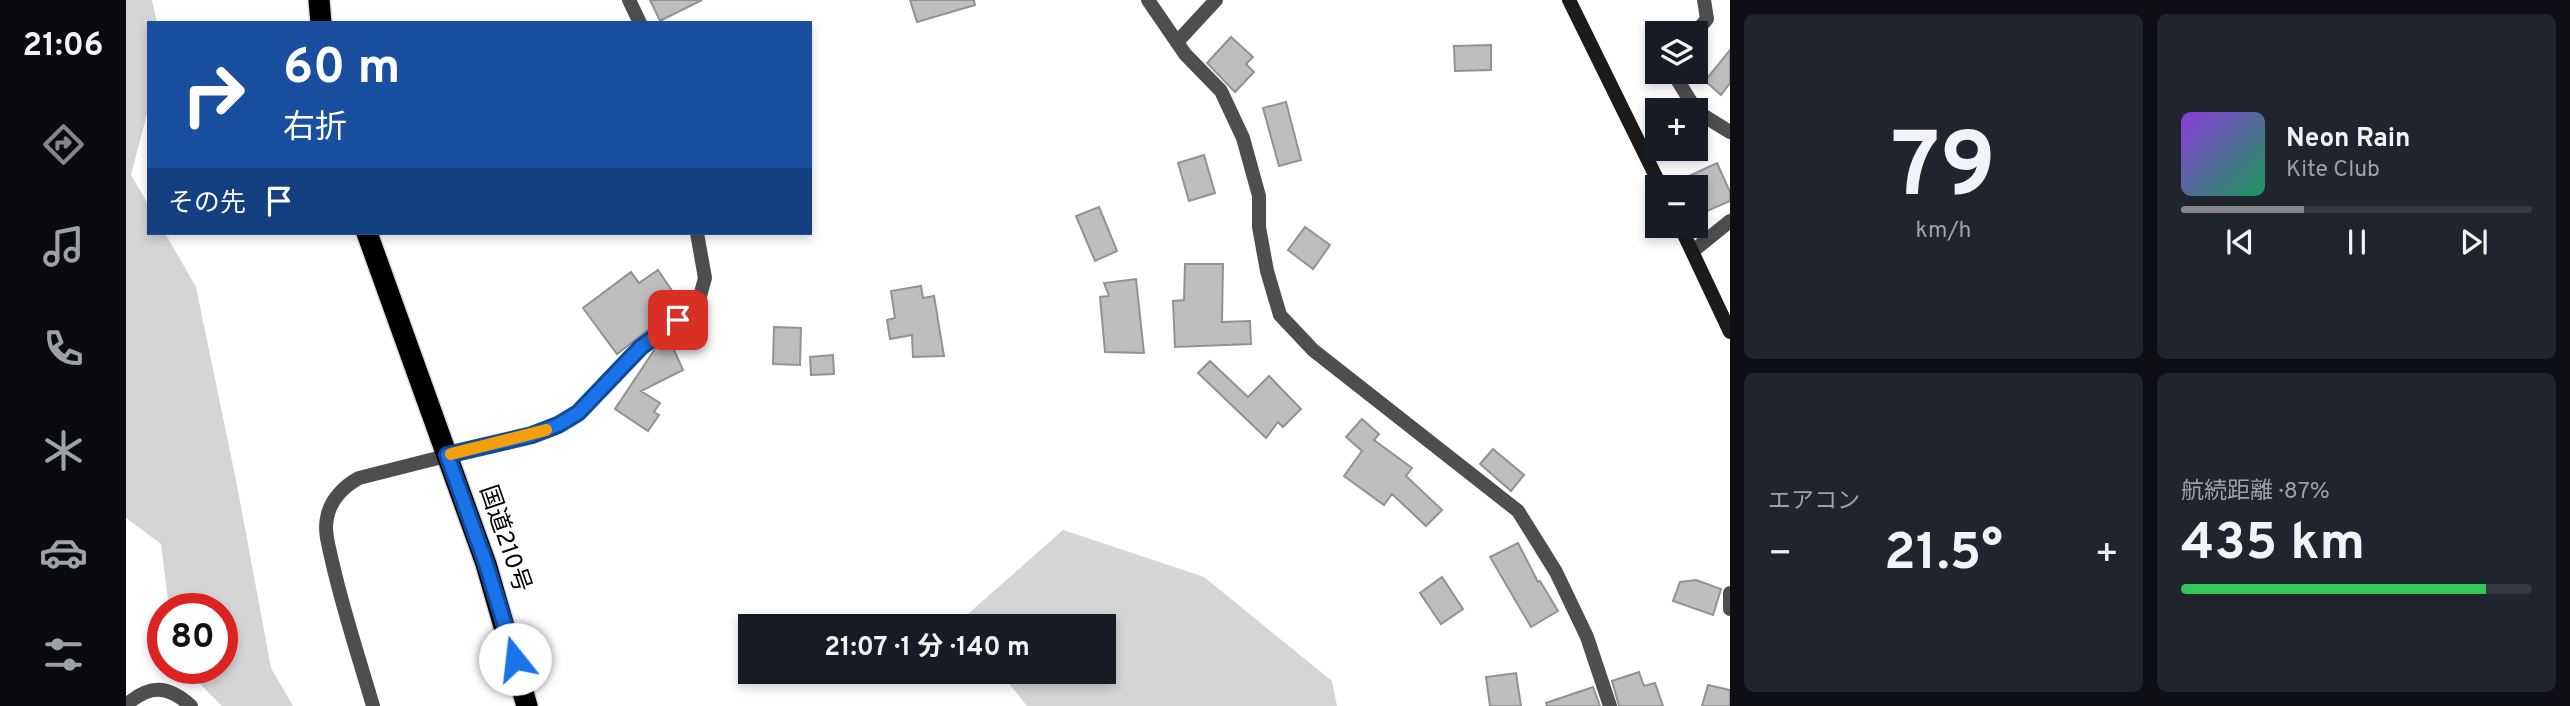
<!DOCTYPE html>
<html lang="ja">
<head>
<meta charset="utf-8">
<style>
  :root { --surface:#171b24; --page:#20242c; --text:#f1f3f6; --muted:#9ea1a6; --line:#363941; --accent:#858687 }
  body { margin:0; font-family:Overpass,"Noto Sans JP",sans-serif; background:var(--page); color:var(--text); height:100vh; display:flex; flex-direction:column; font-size:26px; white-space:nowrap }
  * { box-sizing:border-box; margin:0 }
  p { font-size:23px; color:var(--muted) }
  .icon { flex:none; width:38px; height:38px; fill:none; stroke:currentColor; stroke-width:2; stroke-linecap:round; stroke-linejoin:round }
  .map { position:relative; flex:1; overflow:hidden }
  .details { display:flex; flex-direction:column; gap:14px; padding:14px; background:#0d0f14; width:840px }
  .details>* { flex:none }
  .hud { position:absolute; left:21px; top:21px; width:665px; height:214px; border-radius:0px; box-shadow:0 4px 10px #0003; background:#1a4fa0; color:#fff; overflow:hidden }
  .buttons { position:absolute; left:1519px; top:21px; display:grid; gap:14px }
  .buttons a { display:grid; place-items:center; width:63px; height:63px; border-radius:0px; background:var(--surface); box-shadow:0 4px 10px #0003; font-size:35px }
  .speed { position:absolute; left:21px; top:593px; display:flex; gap:14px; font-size:35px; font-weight:700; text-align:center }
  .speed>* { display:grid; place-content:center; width:91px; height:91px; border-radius:50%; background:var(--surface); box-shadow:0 4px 10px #0003; line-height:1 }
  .speed .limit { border:10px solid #d22; background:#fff; color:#111 }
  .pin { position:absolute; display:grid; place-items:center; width:60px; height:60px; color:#fff; margin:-30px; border-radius:14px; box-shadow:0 4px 10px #0006 }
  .me { position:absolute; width:77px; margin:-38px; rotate:344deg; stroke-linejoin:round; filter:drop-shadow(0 0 5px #0008) }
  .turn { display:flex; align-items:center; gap:24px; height:147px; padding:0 21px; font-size:32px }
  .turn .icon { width:91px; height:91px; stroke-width:2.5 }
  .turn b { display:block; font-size:49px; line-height:60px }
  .then { display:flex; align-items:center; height:66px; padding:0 21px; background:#0003; gap:14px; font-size:26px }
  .big { font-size:52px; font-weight:700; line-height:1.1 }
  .details .card { flex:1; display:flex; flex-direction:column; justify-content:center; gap:10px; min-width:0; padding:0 24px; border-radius:10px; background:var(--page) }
  .details .dial { align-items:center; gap:0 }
  .dial b { font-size:91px; line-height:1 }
  .song { display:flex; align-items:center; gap:21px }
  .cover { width:84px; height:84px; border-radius:10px; background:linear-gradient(135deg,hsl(270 70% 55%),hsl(150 70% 35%)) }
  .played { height:7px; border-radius:4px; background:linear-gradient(90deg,var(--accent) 35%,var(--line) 35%) }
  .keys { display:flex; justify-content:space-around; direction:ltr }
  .heat { display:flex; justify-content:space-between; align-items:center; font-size:38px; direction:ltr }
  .charge { height:10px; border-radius:5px; background:linear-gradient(90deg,#34c759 87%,var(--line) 0) }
  .details .tiles { flex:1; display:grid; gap:14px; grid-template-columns:repeat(2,1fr) }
  .trip { position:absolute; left:612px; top:614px; width:378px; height:70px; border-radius:0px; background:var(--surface); box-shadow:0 4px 10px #0003; font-weight:700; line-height:70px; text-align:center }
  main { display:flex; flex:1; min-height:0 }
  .tabs { display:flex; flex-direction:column; width:126px; justify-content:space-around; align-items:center; background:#090b0e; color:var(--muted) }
  .tabs .icon { width:49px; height:49px }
  .tabs .current { color:var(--accent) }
  .tabs b { font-size:32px; color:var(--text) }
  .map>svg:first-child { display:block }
  .green { fill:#d5d5d5 }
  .building { fill:#bebebe; stroke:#929292; stroke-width:2 }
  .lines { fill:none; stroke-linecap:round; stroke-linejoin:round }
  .highway-casing { stroke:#dbdbdb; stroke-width:24 }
  .street { stroke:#4e4e4e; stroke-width:14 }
  .secondary { stroke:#1b1b1b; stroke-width:14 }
  .highway { stroke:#000; stroke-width:21 }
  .route-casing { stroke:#114b97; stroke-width:18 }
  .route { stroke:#1a73e8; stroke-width:12 }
  .slow { stroke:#f59e0b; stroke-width:12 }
  .labels { text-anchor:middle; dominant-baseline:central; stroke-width:6; stroke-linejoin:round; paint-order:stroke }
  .street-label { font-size:24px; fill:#000; stroke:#fff }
</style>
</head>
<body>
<main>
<nav class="tabs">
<b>21:06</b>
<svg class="icon current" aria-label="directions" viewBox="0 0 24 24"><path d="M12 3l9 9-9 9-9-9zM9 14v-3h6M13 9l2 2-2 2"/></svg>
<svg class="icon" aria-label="music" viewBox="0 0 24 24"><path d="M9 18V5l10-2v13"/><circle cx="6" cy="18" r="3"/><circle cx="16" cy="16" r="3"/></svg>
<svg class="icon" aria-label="phone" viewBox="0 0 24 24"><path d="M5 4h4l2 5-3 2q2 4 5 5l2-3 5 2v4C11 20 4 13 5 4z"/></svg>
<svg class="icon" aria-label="climate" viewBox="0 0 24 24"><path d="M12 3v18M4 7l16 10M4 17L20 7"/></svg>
<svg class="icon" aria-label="car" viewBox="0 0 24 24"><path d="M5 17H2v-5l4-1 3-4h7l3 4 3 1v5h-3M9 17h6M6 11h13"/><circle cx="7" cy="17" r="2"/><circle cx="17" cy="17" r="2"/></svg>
<svg class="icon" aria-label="filters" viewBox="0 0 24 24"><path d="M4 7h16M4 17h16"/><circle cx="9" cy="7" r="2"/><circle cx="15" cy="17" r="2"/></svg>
</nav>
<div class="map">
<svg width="1604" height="706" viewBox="0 0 1604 706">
  <rect width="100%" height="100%" fill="#fff"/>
  <path class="green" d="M0 0H26L31 23H23V106L5 175 23 206V233H39L70 287 111 485 145 668 167 706H96L59 669 96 668V609H43L35 544 0 518Z
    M937 530 1078 577 1206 681 1211 706H901L874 672H978V626H840L835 620Z"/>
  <path class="building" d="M524 0H576L534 21Z
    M784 0H848L849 5 791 22Z
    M1105 37 1127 57 1120 64 1128 72 1109 92 1081 63Z
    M1365 45V70L1329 71 1328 46Z
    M1604 50V83L1595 95 1579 81Z
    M1160 102 1175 160 1153 166 1137 108Z
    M1078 155 1089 193 1063 201 1052 163Z
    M1591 163 1604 192V201L1579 212 1570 187 1563 176Z
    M973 207 991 251 969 261 950 216Z
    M1179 227 1204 245 1187 269 1162 250Z
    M1059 264H1097L1096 322 1124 321 1125 344 1049 347 1047 301 1058 300Z
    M532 270 555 304 491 354 457 308 505 272 513 283Z
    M1010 279 1018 353 979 352 974 297 983 296 978 283Z
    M795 286 797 298 808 296 818 356 787 357 786 335 764 339 761 320 769 318 765 291Z
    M648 327 675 328 674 365 647 364Z
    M543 339 557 370 515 391 534 403 528 412 533 415 522 431 489 409 529 349Z
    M707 355 708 374 685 375 684 357Z
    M1084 361 1122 397 1143 376 1175 409 1157 427 1152 422 1140 438 1072 373Z
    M1236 419 1253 434 1248 440 1286 468 1280 476 1316 510 1300 526 1266 494 1258 505 1218 476 1236 451 1220 437Z
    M1367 449 1398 475 1385 491 1354 464Z
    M1392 543 1412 582 1414 581 1432 611 1405 627 1364 557Z
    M1316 577 1337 609 1315 624 1294 593Z
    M1570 580 1595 589 1587 615 1547 601 1554 582Z
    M1513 672 1518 686 1529 683 1537 706H1493L1486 681Z
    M1390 673 1395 706H1364L1360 677Z
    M1582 685 1604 690V706H1576Z
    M1467 687 1474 706H1421L1420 703Z"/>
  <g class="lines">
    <g class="highway-casing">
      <path id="highway" d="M193 0 195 23
        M241 233 360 564 401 706"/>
    </g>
    <path class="street" d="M503 0 514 23
      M1022 0 1059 54 1095 91 1117 138 1133 196V227L1141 271 1154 315 1187 350 1392 511 1430 572 1461 637 1484 706
      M1569 33 1581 19 1578 0
      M1052 41 1090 0
      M1551 72 1552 81 1570 110
      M1570 111 1604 132
      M1567 251 1604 221
      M1604 593V609
      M0 705C24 684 42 685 65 706
      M247 706C233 658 217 610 206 561 203 547 198 532 201 518 204 500 218 486 233 478L419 431 452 413 515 347 571 307 579 278 571 233"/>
    <path class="secondary" d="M1443 0 1535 187
      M1554 226 1604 332"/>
    <use href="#highway" class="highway"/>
  </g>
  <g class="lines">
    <g class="route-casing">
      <path id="route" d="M389 659 360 564 321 455 406 435 432 425 452 413 515 347 552 320"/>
    </g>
    <use href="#route" class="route"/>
    <path class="slow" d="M325 454 420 430"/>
  </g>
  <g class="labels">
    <g class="street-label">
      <text transform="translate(378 539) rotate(71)">国道210号</text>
    </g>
  </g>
</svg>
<div class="buttons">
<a><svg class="icon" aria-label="layers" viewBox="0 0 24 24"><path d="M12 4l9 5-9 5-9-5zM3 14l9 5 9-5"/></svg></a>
<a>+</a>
<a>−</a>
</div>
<div class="speed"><div class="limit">80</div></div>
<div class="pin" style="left:552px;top:320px;background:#d93025"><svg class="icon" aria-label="arrive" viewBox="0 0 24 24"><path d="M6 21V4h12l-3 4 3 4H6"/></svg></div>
<svg class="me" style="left:389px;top:659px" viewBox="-20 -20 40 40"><circle r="19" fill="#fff"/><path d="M0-13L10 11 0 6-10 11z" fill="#1a73e8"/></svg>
<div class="trip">21:07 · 1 分 · 140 m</div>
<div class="hud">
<div class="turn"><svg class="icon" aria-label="right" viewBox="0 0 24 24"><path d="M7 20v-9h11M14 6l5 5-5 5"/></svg><div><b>60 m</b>右折</div></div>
<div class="then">その先<svg class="icon" aria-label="arrive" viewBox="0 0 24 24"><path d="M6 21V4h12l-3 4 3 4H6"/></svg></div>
</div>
</div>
<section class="details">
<div class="tiles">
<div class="card dial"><b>79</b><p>km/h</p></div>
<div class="card">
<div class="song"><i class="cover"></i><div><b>Neon Rain</b><p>Kite Club</p></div></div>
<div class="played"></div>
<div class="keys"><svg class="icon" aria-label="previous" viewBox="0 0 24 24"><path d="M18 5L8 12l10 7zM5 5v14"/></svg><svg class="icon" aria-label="pause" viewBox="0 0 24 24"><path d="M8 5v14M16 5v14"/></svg><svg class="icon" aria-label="next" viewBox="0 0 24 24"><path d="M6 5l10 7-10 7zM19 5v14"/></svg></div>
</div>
<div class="card"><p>エアコン</p>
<div class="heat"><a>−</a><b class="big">21.5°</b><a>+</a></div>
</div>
<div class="card"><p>航続距離 · 87%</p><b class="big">435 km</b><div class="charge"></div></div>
</div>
</section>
</main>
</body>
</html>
